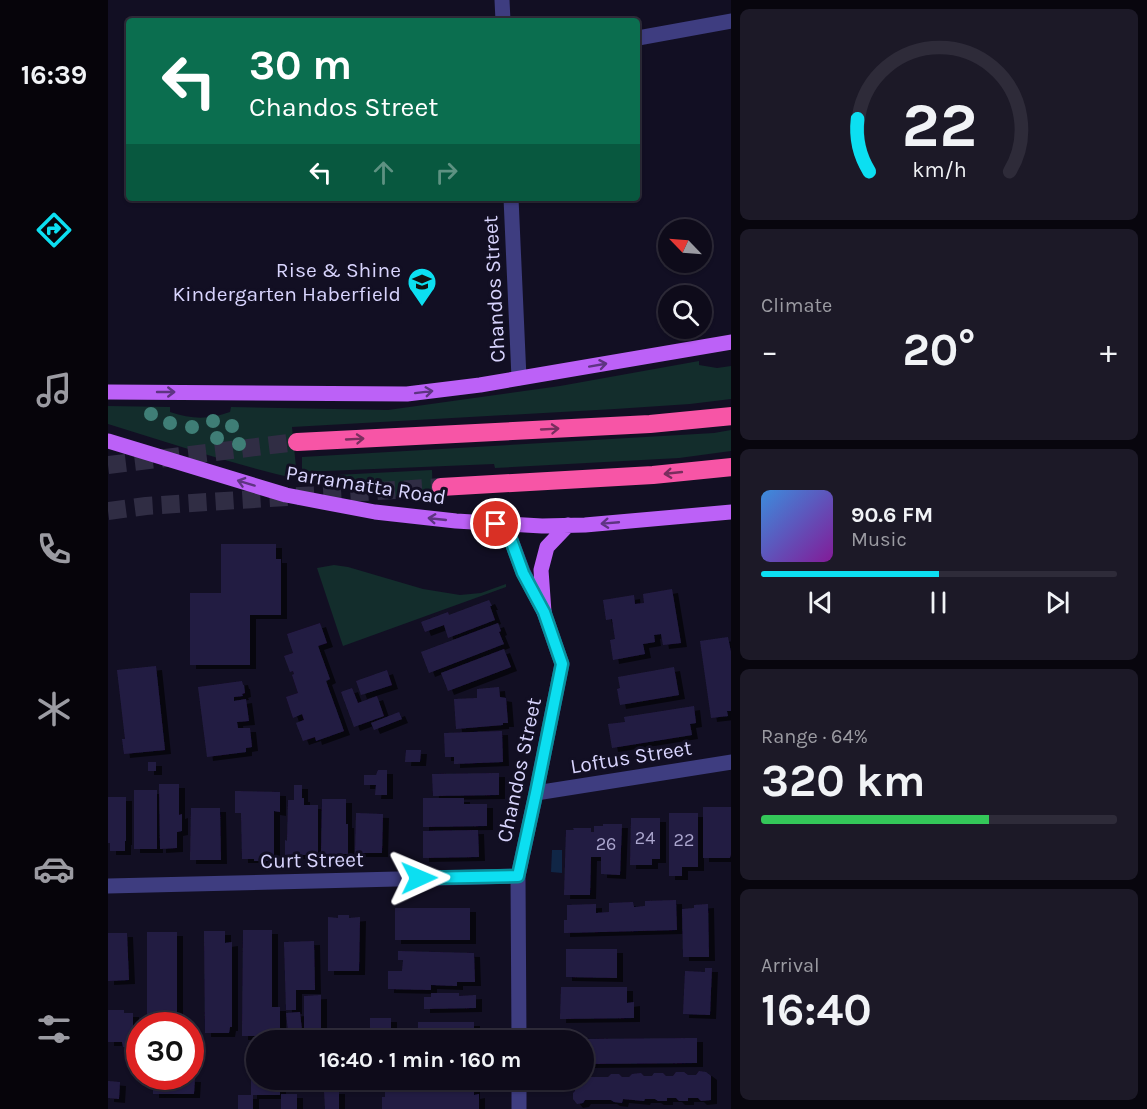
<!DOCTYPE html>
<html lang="en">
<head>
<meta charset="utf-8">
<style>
  :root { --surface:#0e0b1a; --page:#1c1927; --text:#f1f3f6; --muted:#9b9ba2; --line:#2e2b39; --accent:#0cdff1 }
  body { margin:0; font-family:Karla,sans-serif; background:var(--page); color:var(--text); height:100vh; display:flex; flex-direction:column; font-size:22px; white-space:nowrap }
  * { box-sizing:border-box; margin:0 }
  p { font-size:20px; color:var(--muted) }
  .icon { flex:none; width:33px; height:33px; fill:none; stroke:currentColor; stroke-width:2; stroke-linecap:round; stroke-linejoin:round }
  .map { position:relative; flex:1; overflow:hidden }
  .panel { display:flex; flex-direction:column; gap:9px; padding:9px; background:#08060e; width:416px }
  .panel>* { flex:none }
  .top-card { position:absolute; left:18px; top:18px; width:514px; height:183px; border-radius:6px; box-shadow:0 2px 4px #0004,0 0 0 2px var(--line); background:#0b6e4f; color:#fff; overflow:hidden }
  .needle { width:39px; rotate:295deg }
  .fabs { position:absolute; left:550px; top:219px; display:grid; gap:12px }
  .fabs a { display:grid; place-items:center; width:54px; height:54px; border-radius:50%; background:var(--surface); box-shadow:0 2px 4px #0004,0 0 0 2px var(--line); font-size:30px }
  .speed { position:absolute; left:18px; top:1012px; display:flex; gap:12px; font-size:30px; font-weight:700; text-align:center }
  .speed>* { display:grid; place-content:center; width:78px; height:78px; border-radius:50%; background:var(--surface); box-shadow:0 2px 4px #0004,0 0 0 2px var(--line); line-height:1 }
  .speed .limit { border:9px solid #d22; background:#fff; color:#111 }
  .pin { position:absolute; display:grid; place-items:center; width:51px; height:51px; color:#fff; margin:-26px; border:3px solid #fff; border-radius:50%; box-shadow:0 2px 6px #0007 }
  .me { position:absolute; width:66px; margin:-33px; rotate:89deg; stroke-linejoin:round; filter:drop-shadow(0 0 4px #0008) }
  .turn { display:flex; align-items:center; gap:21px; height:126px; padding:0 24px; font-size:27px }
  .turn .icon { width:78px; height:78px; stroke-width:2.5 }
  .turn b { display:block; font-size:42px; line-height:51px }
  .lanes { display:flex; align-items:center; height:57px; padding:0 24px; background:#0003; justify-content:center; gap:30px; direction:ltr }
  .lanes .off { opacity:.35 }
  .big { font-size:45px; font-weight:700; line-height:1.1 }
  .panel .widget { flex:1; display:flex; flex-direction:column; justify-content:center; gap:9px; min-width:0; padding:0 21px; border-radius:9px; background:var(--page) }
  .panel .dial { align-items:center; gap:0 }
  .dial svg { height:156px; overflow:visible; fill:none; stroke:var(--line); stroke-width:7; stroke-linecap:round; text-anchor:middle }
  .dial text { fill:var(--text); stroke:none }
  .song { display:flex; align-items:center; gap:18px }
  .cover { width:72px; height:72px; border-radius:9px; background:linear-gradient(135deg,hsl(210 70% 55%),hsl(290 70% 35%)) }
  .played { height:6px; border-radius:3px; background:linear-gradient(90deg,var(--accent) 50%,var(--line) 50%) }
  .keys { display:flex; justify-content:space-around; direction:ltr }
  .heat { display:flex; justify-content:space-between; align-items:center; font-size:33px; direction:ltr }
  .charge { height:9px; border-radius:4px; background:linear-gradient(90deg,#34c759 64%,var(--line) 0) }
  .trip { position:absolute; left:138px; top:1030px; width:348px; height:60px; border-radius:30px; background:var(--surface); box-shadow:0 2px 4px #0004,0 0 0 2px var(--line); font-weight:700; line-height:60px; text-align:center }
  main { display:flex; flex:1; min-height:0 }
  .dock { display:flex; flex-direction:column; width:108px; justify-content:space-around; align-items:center; background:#06040a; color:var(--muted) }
  .dock .icon { width:42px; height:42px }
  .dock .selected { color:var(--accent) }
  .dock b { font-size:27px; color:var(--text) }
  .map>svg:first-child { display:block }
  .green { fill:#132d2c }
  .water { fill:#102646 }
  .building { fill:#241c43; filter:url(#shadow) }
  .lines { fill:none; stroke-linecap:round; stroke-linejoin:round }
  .highway-tunnel { stroke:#302d44; stroke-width:18; stroke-dasharray:18 9; stroke-linecap:butt }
  .street { stroke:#3e3d80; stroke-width:15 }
  .primary { stroke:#bc61f7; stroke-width:15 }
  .highway { stroke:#f755a6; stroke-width:18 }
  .tree { fill:#3f7e76 }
  .oneway { stroke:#5e3482 }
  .oneway2 { stroke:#792e5e }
  .route-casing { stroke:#08919d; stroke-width:15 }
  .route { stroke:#0cdff1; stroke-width:10 }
  .labels { text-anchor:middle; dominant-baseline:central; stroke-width:6; stroke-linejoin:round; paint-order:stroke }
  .number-label { font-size:18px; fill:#aba6ce }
  .poi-label { font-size:21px; fill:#d8d4fd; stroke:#120f23; text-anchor:end }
  .street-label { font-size:21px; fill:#d8d4fd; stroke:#120f23 }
</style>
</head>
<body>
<main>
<nav class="dock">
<b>16:39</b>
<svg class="icon selected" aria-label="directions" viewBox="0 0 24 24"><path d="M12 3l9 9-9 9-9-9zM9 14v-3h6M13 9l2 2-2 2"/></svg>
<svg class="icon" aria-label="music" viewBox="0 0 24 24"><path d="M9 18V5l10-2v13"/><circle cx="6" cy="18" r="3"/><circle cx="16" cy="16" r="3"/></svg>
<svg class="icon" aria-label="phone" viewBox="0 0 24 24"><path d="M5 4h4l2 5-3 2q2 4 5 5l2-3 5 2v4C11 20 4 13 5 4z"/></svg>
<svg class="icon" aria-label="climate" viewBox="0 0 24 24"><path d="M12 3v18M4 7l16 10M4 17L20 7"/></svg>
<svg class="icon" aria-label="car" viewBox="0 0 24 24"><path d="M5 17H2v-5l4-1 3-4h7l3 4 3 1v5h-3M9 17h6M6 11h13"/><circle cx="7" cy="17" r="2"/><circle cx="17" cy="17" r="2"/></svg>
<svg class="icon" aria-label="filters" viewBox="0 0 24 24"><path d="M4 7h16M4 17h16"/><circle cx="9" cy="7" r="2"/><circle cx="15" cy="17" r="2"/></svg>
</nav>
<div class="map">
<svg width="624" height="1109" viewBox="0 0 624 1109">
  <defs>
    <filter id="shadow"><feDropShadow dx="6" dy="4" stdDeviation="0" flood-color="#0009"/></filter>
  </defs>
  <rect width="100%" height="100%" fill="#120f23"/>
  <path class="green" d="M591 361V365L609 368 623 366V399L582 404 507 409 184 427 189 477 324 470 325 502C280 496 235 489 190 479 126 465 63 443 0 424V406L62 407V412C84 419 99 420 122 412L123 407 280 410 452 386Z
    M623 430V451L571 458 387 468 386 464 194 472V457L606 433Z
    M226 565 240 567 315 589 352 595 373 593 398 584V587L235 646 209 568Z"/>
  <path class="water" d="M444 850H454V873L443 872Z"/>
  <path class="building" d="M113 544H168V559H173V615H142V665H82V593H113Z
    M564 589 573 643 555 645 553 634 546 635 547 642 535 644 537 654 505 660 502 640 507 639 504 619 498 620 495 600 526 595 527 604 536 603 535 594Z
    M381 600 384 606H382L387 620 340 638 336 625 317 632 313 622 340 612 341 615Z
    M212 623 219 643 210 646 222 679 218 681 236 731 208 741 207 737 195 741 188 723 196 720 194 714 185 718 178 697 190 693 184 675 186 674 185 671 182 672 176 656 185 653 179 634Z
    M390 623 393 631 391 632 396 644 321 673 313 652Z
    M620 637 624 657V711H619L620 716 603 718 592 641Z
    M396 649 403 667 340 691 333 673Z
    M48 666 57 750 16 754 14 739H17L9 670Z
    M566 667 571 695 512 705 509 689 512 688 510 677Z
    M279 670 284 685 253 695 248 681Z
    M134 681 135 685H136L137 693 134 694 135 696 126 697V701L138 699 141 721 129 722 130 728H142L144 747 138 748V752L99 757 90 687Z
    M391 687 392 697 398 698 400 723H395V725L348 729 346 699 369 698V689Z
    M244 688 250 703 269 696 276 716 246 727 233 692Z
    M586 706 588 723 582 724 584 735 504 748 500 724 517 722 516 717Z
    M291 712 294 719 266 730 263 723Z
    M394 731 395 762 346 764V757H337L336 733Z
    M298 750H313L312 762H297Z
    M40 762H48V771H40Z
    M270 770H279V795H267L268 785H256V775H268Z
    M391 773V795L325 796 324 774Z
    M51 784H71V815L74 814V831L69 832V848L52 849Z
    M186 785H194V798H196V805H210V855H177V840L179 841 180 800H186Z
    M26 790H49V849H26Z
    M127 791 172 792V812L166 811V855H165L164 861H146V859H134L133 813H127Z
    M0 797H18V841H17V851H2V843H0Z
    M315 798H356V804H379V826L315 827Z
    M214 799H238V824H240V854H213Z
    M595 807H624V850L622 858H595Z
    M83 808H112L113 860H82Z
    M248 813 275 814 274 853H247Z
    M561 813H590V867H574V876H561Z
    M523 818H552V859H544V865H522Z
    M495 824H514L512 875 493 874V857H483L482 895H456L458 830H466L465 828H483V832H486V826H495Z
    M370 830 371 857 315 858V831Z
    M568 900 569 930 456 933V920H459V905L488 904V913L501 912V903L525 902 526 907 537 906V901Z
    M600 904 601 957H575L574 909 586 908V905Z
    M287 908H362V940H287Z
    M230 915H241V918L252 917 251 971H220V917L230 918Z
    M135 930H164V1007H172V1038H151V1036H134Z
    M96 931H117V943L124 942V1027H122L121 1033H97Z
    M39 932H69V1026H39Z
    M0 933H19L21 980 0 981Z
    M206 941 207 990H188V1010H178L176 942Z
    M458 949H509V978L458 977Z
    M290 951 366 953 367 982H349V986L323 985V990L280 989V971H294L295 960H290Z
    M597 968H604L602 1015 575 1014 577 971 597 972Z
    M453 987H519V1003L526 1002V1018L452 1019Z
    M323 993H351V996L368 995V1008L316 1009V997H323Z
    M213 995V1033H196V996Z
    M0 1010H16V1013H25V1047H15L14 1042H0Z
    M192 1012 194 1030 180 1031 178 1013Z
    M262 1018H283V1029H310V1022H366V1041H262Z
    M589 1038V1063L476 1064V1039Z
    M591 1071 598 1072 603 1076V1100L593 1101 590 1098H580V1101H571L568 1098H559V1101H550L547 1099H537L536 1101 515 1099 514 1103 506 1102 503 1100H477L475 1103 469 1104 465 1099V1093L467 1091V1080H476V1077H500L503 1074H511L514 1077H521L524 1074 533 1073 536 1076H544L546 1073H555L558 1076H565L568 1072H576L580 1075H588Z
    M45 1077 87 1078 86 1094H45Z
    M143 1080H172V1095H145V1109H130V1095H143Z
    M0 1081 12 1082 11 1099 0 1098Z
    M277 1082H366V1095L371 1094V1109H274V1097H277Z
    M216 1090H231V1109H217Z
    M173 1094H189V1109H173Z"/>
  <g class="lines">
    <path class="highway-tunnel" d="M0 465 189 442
      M0 511 38 506 333 487"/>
    <path class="street" d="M394 0 395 21
      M530 38 624 21
      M403 198 411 378
      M388 524 403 540 415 572 436 612 454 664 428 793 410 876 411 1041
      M428 793 624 762
      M0 886 410 876
      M411 1080V1109"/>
    <path class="primary" d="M0 392 299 394 372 385 624 342
      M0 441 178 495 267 512 348 521 434 526 477 525 624 512
      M436 612 433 570 439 547 460 525"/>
    <path class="highway" d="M189 442 542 424 624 416
      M333 487 545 475 624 467"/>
  </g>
  <g class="tree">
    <circle cx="43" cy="414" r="7"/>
    <circle cx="105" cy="421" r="7"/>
    <circle cx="62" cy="423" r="7"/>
    <circle cx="124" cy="426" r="7"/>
    <circle cx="84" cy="427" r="7"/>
    <circle cx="109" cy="438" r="7"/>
    <circle cx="131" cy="444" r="7"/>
  </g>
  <defs><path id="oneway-shaft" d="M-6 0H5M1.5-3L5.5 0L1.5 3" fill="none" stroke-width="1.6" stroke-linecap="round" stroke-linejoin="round" transform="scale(1.5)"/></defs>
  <g class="oneway">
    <use href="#oneway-shaft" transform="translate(490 365) rotate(-10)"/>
    <use href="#oneway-shaft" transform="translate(58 392)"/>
    <use href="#oneway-shaft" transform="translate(316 392) rotate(-7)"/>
    <use href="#oneway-shaft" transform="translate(138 483) rotate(-163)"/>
    <use href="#oneway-shaft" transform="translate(329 519) rotate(-174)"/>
    <use href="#oneway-shaft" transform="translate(502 523) rotate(175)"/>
  </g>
  <g class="oneway2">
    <use href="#oneway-shaft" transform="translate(442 429) rotate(-3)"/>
    <use href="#oneway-shaft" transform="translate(247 439) rotate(-3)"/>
    <use href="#oneway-shaft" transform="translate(565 473) rotate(174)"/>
  </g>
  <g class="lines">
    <g class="route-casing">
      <path id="route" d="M311 878 410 876 428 793 454 664 436 612 415 573 403 540 388 524"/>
    </g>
    <use href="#route" class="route"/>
  </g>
  <defs>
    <g id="school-pin" transform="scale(1.5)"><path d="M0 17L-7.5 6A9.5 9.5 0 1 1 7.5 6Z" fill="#0cdff1" stroke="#120f23"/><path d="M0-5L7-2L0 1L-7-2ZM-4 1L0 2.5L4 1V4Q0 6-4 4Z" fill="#111"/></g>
  </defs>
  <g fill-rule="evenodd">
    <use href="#school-pin" x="314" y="282"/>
  </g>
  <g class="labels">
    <g class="number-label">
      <text x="537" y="838">24</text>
      <text x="576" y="840">22</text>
      <text x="498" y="844">26</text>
    </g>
    <g class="poi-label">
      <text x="293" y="270">Rise &amp; Shine<tspan x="293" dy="24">Kindergarten Haberfield</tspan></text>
    </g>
    <g class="street-label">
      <text transform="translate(386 289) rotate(-93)">Chandos Street</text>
      <text transform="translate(258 485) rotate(9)">Parramatta Road</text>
      <text transform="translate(523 757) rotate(-9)">Loftus Street</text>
      <text transform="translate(411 770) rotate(-78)">Chandos Street</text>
      <text transform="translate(204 860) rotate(-1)">Curt Street</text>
    </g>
  </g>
</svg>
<div class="fabs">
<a><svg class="needle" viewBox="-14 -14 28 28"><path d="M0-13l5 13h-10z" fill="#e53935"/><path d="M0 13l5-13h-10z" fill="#9b9ba2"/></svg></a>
<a><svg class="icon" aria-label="search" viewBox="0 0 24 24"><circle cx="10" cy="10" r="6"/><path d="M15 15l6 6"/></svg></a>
</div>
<div class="speed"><div class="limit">30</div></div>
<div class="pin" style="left:388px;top:524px;background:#d93025"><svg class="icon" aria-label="arrive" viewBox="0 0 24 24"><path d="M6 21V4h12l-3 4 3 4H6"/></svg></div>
<svg class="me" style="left:311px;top:878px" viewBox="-20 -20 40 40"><path d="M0-17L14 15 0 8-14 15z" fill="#0cdff1" stroke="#fff" stroke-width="4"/></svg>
<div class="trip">16:40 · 1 min · 160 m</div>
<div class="top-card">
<div class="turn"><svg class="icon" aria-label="left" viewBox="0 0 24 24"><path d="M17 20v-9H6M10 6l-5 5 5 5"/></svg><div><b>30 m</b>Chandos Street</div></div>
<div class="lanes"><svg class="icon" aria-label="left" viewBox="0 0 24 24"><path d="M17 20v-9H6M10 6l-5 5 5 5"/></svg><svg class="icon off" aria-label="ahead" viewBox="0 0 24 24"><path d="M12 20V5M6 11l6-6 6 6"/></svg><svg class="icon off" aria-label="right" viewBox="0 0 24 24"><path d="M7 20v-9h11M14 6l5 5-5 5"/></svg></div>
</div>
</div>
<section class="panel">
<div class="widget dial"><svg viewBox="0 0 100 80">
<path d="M14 69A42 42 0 1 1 86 69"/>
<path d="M14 69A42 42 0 0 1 8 42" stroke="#0cdff1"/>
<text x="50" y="56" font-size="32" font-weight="700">22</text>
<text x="50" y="72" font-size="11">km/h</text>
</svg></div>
<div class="widget"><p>Climate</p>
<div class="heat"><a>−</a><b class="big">20°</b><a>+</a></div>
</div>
<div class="widget">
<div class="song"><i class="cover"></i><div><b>90.6 FM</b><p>Music</p></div></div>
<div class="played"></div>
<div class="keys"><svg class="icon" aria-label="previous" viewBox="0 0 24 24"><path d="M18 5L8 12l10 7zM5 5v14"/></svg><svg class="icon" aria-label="pause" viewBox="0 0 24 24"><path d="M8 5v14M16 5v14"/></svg><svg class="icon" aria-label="next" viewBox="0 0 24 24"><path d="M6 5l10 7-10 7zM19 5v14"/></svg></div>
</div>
<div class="widget"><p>Range · 64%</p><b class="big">320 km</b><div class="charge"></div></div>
<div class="widget"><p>Arrival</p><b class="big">16:40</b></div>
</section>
</main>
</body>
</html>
